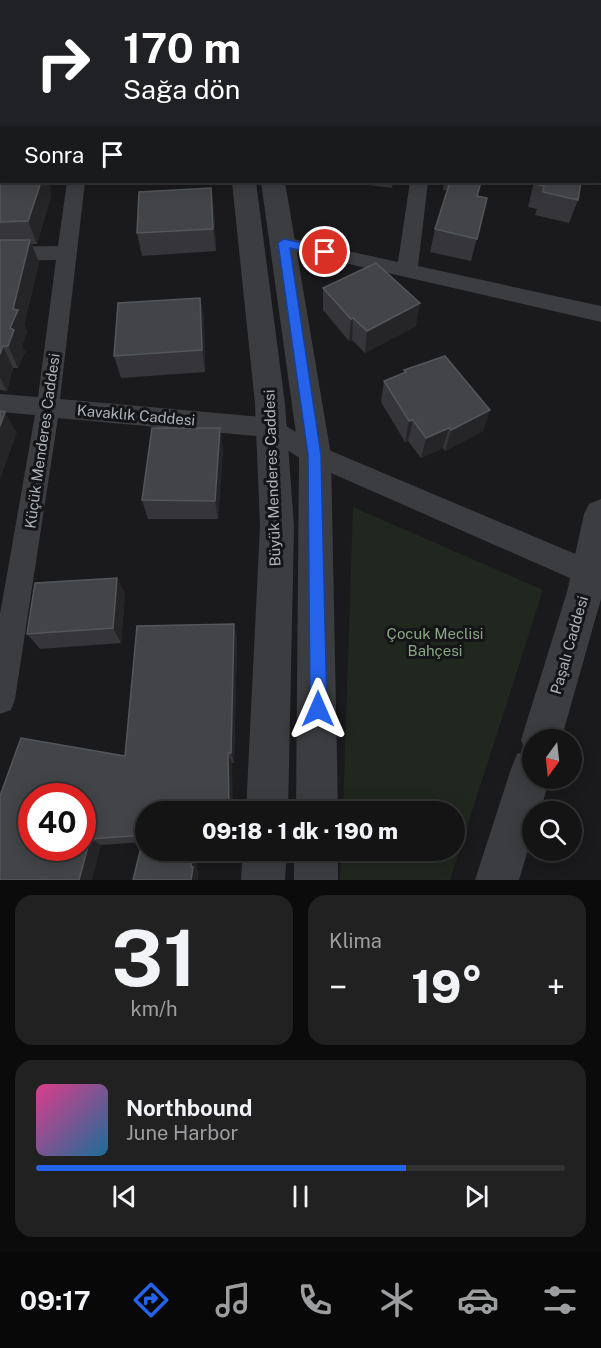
<!DOCTYPE html>
<html lang="tr">
<head>
<meta charset="utf-8">
<style>
  :root { --surface:#141415; --page:#212122; --text:#f1f3f6; --muted:#9d9ea0; --line:#333334; --accent:#2563eb }
  body { margin:0; font-family:"Public Sans",sans-serif; background:var(--page); color:var(--text); height:100vh; display:flex; flex-direction:column; font-size:22px; white-space:nowrap }
  * { box-sizing:border-box; margin:0 }
  p { font-size:20px; color:var(--muted) }
  .icon { flex:none; width:33px; height:33px; fill:none; stroke:currentColor; stroke-width:2; stroke-linecap:round; stroke-linejoin:round }
  .map { position:relative; height:880px; overflow:hidden }
  .panel { display:flex; flex-direction:column; gap:15px; padding:15px; background:#0b0b0c; flex:1 }
  .panel>* { flex:none }
  .top-card { position:absolute; left:0px; top:0px; width:602px; height:183px; box-shadow:0 3px 15px #0003,0 0 0 2px var(--line); background:#202124; color:#fff; overflow:hidden }
  .needle { width:39px; rotate:195deg }
  .buttons { position:absolute; left:522px; top:729px; display:grid; gap:12px }
  .buttons a { display:grid; place-items:center; width:60px; height:60px; border-radius:50%; background:var(--surface); box-shadow:0 3px 15px #0003,0 0 0 2px var(--line); font-size:30px }
  .speed { position:absolute; left:18px; top:783px; display:flex; gap:12px; font-size:30px; font-weight:700; text-align:center }
  .speed>* { display:grid; place-content:center; width:78px; height:78px; border-radius:50%; background:var(--surface); box-shadow:0 3px 15px #0003,0 0 0 2px var(--line); line-height:1 }
  .speed .limit { border:9px solid #d22; background:#fff; color:#111 }
  .pin { position:absolute; display:grid; place-items:center; width:51px; height:51px; color:#fff; margin:-26px; border:3px solid #fff; border-radius:50%; box-shadow:0 2px 6px #0007 }
  .me { position:absolute; width:66px; margin:-33px; rotate:0deg; stroke-linejoin:round; filter:drop-shadow(0 0 4px #0008) }
  .turn { display:flex; align-items:center; gap:21px; height:126px; padding:0 24px; font-size:27px }
  .turn .icon { width:78px; height:78px; stroke-width:2.5 }
  .turn b { display:block; font-size:42px; line-height:51px }
  .then { display:flex; align-items:center; height:57px; padding:0 24px; background:#0003; gap:12px; font-size:22px }
  .big { font-size:45px; font-weight:800; line-height:1.1 }
  .panel .card { flex:1; display:flex; flex-direction:column; justify-content:center; gap:9px; min-width:0; padding:0 21px; border-radius:18px; background:var(--page) }
  .panel .dial { align-items:center; gap:0 }
  .dial b { font-size:78px; line-height:1 }
  .song { display:flex; align-items:center; gap:18px }
  .cover { width:72px; height:72px; border-radius:9px; background:linear-gradient(135deg,hsl(330 70% 55%),hsl(200 70% 35%)) }
  .played { height:6px; border-radius:3px; background:linear-gradient(90deg,var(--accent) 70%,var(--line) 70%) }
  .keys { display:flex; justify-content:space-around; direction:ltr }
  .heat { display:flex; justify-content:space-between; align-items:center; font-size:33px; direction:ltr }
  .panel .tiles { flex:1; display:grid; gap:15px; grid-template-columns:1fr 1fr }
  .card:last-child { grid-column:span 2 }
  .trip { position:absolute; left:135px; top:801px; width:330px; height:60px; border-radius:30px; background:var(--surface); box-shadow:0 3px 15px #0003,0 0 0 2px var(--line); font-weight:800; line-height:60px; text-align:center }
  .tabs { display:flex; height:96px; justify-content:space-around; align-items:center; background:#080808; color:var(--muted) }
  .tabs .icon { width:42px; height:42px }
  .tabs .active { color:var(--accent) }
  .tabs b { font-size:27px; color:var(--text) }
  .map>svg:first-child { display:block }
  .green { fill:#20271f }
  .lines { fill:none; stroke-linecap:round; stroke-linejoin:round }
  .minor { fill:#3b3d41; fill-rule:evenodd }
  .tertiary { fill:#3b3d41; fill-rule:evenodd }
  .wall { fill:#36363a }
  .shaded-wall { fill:#252528 }
  .building { fill:#434448; stroke:#53565a; stroke-width:1.5; fill-rule:evenodd }
  .route { fill:#2563eb; stroke:#184099; stroke-width:1.5 }
  .labels { text-anchor:middle; dominant-baseline:central; stroke-width:6; stroke-linejoin:round; paint-order:stroke }
  .street-label { font-size:15px; fill:#acb4bc; stroke:#151517 }
  .park-label { font-size:15px; fill:#88a783; stroke:#151517 }
</style>
</head>
<body>
<div class="map">
<svg width="601" height="880" viewBox="0 0 601 880">
  <rect width="100%" height="100%" fill="#1a1a1c"/>
  <path class="green" d="M353 507 543 590 450 880H340L341 851 454 850V812L343 811Z"/>
  <g class="lines">
    <path class="minor" d="M83 0H97V2H83Z
      M250 0H264V2H250Z
      M429 0H443L444 2H430Z
      M67 182H85L60 399 272 418 324 448 599 564 601 570 599 582 589 585 579 582 306 462 267 437 58 418 15 699 11 710 0 714V614L35 415 0 412V394L38 397 56 260 0 261V247L58 246Z
      M410 182H428L418 266 601 306V322L284 249 277 248 274 243 277 238 284 237 398 262Z"/>
    <path class="tertiary" d="M227 0H245V2H227Z
      M600 47H601V59H600Z
      M232 182H256L285 404 294 526 288 812H246L260 526 255 404Z
      M261 182H285L331 455 338 812H296L299 455Z
      M601 499V599L561 740H532V778H550L540 812H532V836L519 880H475L511 769 517 754 525 751 521 740 567 592 584 514 589 504Z
      M243 850H287L285 880H241Z
      M294 850H338V880H294Z"/>
  </g>
  <path class="wall" d="M113 0H205V2H113Z
    M0 25 51 197 37 244H32L39 263 24 325 27 332 22 346 25 352 18 368H13L7 391 0 390Z
    M345 182H393L392 188Z
    M444 182H481L477 197 487 198 471 261 430 252 435 229 447 190H443Z
    M534 182H581L578 200 569 223 535 215 537 209 528 207Z
    M211 188 214 211 216 251 142 256 137 233Z
    M323 288 416 326 365 353 352 340 349 341 323 310Z
    M200 298 204 320 205 372 121 378 114 356Z
    M404 370 490 410 483 431 445 451 443 448 421 458 408 441 405 442 381 402 384 381 404 373Z
    M223 449 218 519H148L142 500Z
    M117 578 125 594 121 643 40 649 27 634Z
    M234 624 237 639 234 763H232L146 812 199 872 142 842 101 845 0 880 125 756Z"/>
  <path class="shaded-wall" d="M41 182H50L51 197 37 244 28 221Z
    M211 188 214 211 216 251 213 229Z
    M30 240 39 263 24 325 27 332 22 346 25 352 18 368 8 346 13 309Z
    M200 298 204 320 205 372 202 350Z
    M420 303 416 326 365 353 367 331Z
    M353 318 352 340 349 341 351 319Z
    M3 346 13 368 7 391 0 378V354Z
    M490 410 483 431 445 451 451 430Z
    M5 412 17 433 0 479V426Z
    M413 420 408 441 405 442 409 421Z
    M220 428 223 449 218 519 215 501Z
    M449 428 443 448 421 458 426 438Z
    M117 578 125 594 121 643 113 628Z
    M234 624 237 639 234 763 231 753Z
    M228 753 232 763 233 812H229Z
    M90 839 101 845 92 880H79Z
    M191 850H197V870L199 872 198 880H191Z"/>
  <path class="building" d="M9 0H65V2H8Z
    M164 0H205V2H165Z
    M2 21V182H41L28 221 0 222V25Z
    M600 72H601V75L600 91Z
    M450 182H481L477 196 487 198 477 239 435 229Z
    M535 182H581L578 200 543 192 544 186 535 184Z
    M211 188 213 229 137 233 139 192Z
    M0 240H30L13 309 18 310 10 328 14 330 8 346H3L0 354Z
    M376 263 420 303 367 331 353 318 351 319 323 288Z
    M200 298 202 350 114 356 118 303Z
    M445 356 490 410 451 430 449 428 426 438 413 420 409 421 384 381 406 372 404 370Z
    M0 411 5 412 0 426Z
    M152 428H220L215 501 142 500Z
    M117 578 113 628 27 634 35 583Z
    M234 624 231 753H228L229 812H146V850H191V867H193L191 880H133L144 835 90 839 79 880H0V796L21 738 125 756 137 626ZM32 796H82V848H32Z"/>
  <path class="route" d="M284 239 325 248 330 252 325 256 290 248 321 455 327 709 325 715 318 718 312 715 310 709 308 455 278 243Z"/>
  <g class="labels">
    <g class="street-label">
      <text transform="translate(136 415) rotate(5)">Kavaklık Caddesi</text>
      <text transform="translate(42 441) rotate(-82)">Küçük Menderes Caddesi</text>
      <text transform="translate(272 478) rotate(-92)">Büyük Menderes Caddesi</text>
      <text transform="translate(569 645) rotate(-74)">Paşalı Caddesi</text>
    </g>
    <g class="park-label">
      <text x="435" y="633">Çocuk Meclisi<tspan x="435" dy="17">Bahçesi</tspan></text>
    </g>
  </g>
</svg>
<div class="buttons">
<a><svg class="needle" viewBox="-14 -14 28 28"><path d="M0-13l5 13h-10z" fill="#e53935"/><path d="M0 13l5-13h-10z" fill="#9d9ea0"/></svg></a>
<a><svg class="icon" aria-label="search" viewBox="0 0 24 24"><circle cx="10" cy="10" r="6"/><path d="M15 15l6 6"/></svg></a>
</div>
<div class="speed"><div class="limit">40</div></div>
<div class="pin" style="left:325px;top:252px;background:#d93025"><svg class="icon" aria-label="arrive" viewBox="0 0 24 24"><path d="M6 21V4h12l-3 4 3 4H6"/></svg></div>
<svg class="me" style="left:318px;top:709px" viewBox="-20 -20 40 40"><path d="M0-17L14 15 0 8-14 15z" fill="#2563eb" stroke="#fff" stroke-width="4"/></svg>
<div class="trip">09:18 · 1 dk · 190 m</div>
<div class="top-card">
<div class="turn"><svg class="icon" aria-label="right" viewBox="0 0 24 24"><path d="M7 20v-9h11M14 6l5 5-5 5"/></svg><div><b>170 m</b>Sağa dön</div></div>
<div class="then">Sonra<svg class="icon" aria-label="arrive" viewBox="0 0 24 24"><path d="M6 21V4h12l-3 4 3 4H6"/></svg></div>
</div>
</div>
<section class="panel">
<div class="tiles">
<div class="card dial"><b>31</b><p>km/h</p></div>
<div class="card"><p>Klima</p>
<div class="heat"><a>−</a><b class="big">19°</b><a>+</a></div>
</div>
<div class="card">
<div class="song"><i class="cover"></i><div><b>Northbound</b><p>June Harbor</p></div></div>
<div class="played"></div>
<div class="keys"><svg class="icon" aria-label="previous" viewBox="0 0 24 24"><path d="M18 5L8 12l10 7zM5 5v14"/></svg><svg class="icon" aria-label="pause" viewBox="0 0 24 24"><path d="M8 5v14M16 5v14"/></svg><svg class="icon" aria-label="next" viewBox="0 0 24 24"><path d="M6 5l10 7-10 7zM19 5v14"/></svg></div>
</div>
</div>
</section>
<nav class="tabs">
<b>09:17</b>
<svg class="icon active" aria-label="directions" viewBox="0 0 24 24"><path d="M12 3l9 9-9 9-9-9zM9 14v-3h6M13 9l2 2-2 2"/></svg>
<svg class="icon" aria-label="music" viewBox="0 0 24 24"><path d="M9 18V5l10-2v13"/><circle cx="6" cy="18" r="3"/><circle cx="16" cy="16" r="3"/></svg>
<svg class="icon" aria-label="phone" viewBox="0 0 24 24"><path d="M5 4h4l2 5-3 2q2 4 5 5l2-3 5 2v4C11 20 4 13 5 4z"/></svg>
<svg class="icon" aria-label="climate" viewBox="0 0 24 24"><path d="M12 3v18M4 7l16 10M4 17L20 7"/></svg>
<svg class="icon" aria-label="car" viewBox="0 0 24 24"><path d="M5 17H2v-5l4-1 3-4h7l3 4 3 1v5h-3M9 17h6M6 11h13"/><circle cx="7" cy="17" r="2"/><circle cx="17" cy="17" r="2"/></svg>
<svg class="icon" aria-label="filters" viewBox="0 0 24 24"><path d="M4 7h16M4 17h16"/><circle cx="9" cy="7" r="2"/><circle cx="15" cy="17" r="2"/></svg>
</nav>
</body>
</html>
